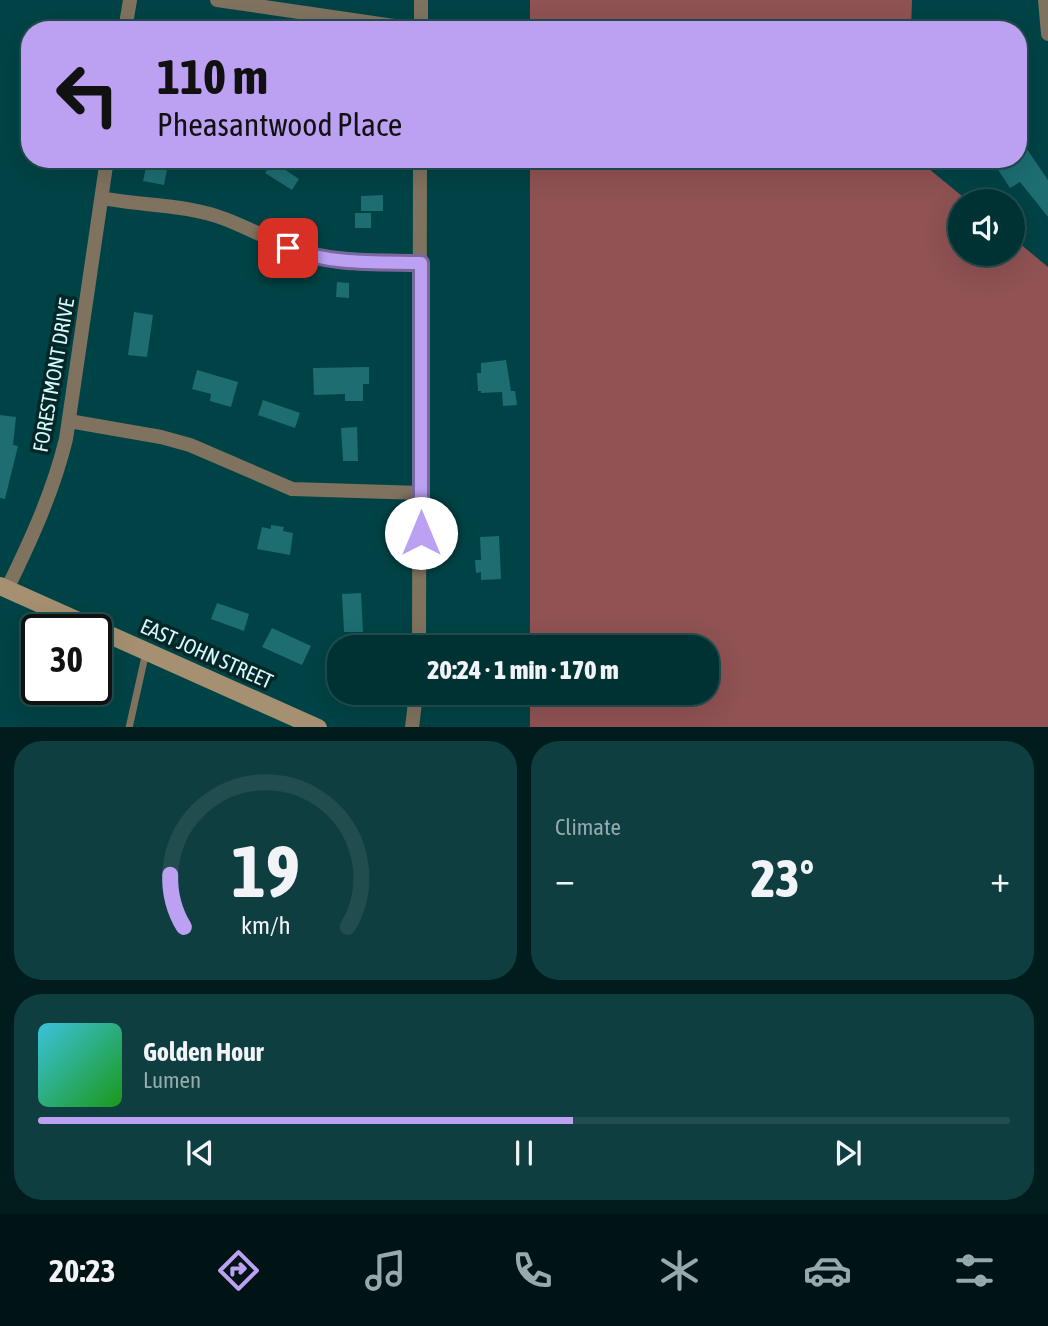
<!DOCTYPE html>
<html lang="en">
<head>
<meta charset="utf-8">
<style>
  :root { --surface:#003234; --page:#0e3e40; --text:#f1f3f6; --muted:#95aaac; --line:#224d4f; --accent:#bca0f2 }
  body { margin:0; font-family:"Asap Condensed",sans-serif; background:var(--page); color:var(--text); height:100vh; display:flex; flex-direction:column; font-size:26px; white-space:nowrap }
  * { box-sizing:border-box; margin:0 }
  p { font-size:23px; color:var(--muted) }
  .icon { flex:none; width:38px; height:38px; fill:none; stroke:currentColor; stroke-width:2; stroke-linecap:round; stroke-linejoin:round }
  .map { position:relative; height:727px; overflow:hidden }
  .drawer { display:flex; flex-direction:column; gap:14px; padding:14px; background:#001c1d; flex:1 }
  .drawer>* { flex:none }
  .hud { position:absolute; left:21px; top:21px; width:1006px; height:147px; border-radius:28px; box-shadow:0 7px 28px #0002,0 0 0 2px var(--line); background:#bca0f2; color:#111; overflow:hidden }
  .fabs { position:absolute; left:948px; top:189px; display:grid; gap:14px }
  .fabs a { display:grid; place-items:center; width:77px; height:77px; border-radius:50%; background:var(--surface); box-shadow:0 7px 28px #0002,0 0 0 2px var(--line); font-size:35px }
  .speed { position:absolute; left:21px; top:614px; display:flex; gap:14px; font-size:35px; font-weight:700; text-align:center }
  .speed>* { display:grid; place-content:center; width:91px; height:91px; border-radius:50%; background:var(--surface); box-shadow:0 7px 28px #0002,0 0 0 2px var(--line); line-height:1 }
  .speed .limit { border:4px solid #111; border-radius:10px; background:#fff; color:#111 }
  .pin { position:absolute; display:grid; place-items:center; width:60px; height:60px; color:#fff; margin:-30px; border-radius:14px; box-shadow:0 4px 10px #0006 }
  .me { position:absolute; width:77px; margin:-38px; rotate:0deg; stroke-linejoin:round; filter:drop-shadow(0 0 5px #0008) }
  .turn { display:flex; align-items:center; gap:24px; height:147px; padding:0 21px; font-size:32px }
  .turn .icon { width:91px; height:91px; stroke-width:2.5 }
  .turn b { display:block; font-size:49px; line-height:60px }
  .big { font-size:52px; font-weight:800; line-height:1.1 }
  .drawer .tile { flex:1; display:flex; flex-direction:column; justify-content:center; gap:10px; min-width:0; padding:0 24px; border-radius:28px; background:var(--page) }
  .drawer .dial { align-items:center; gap:0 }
  .dial svg { height:182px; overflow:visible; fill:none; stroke:var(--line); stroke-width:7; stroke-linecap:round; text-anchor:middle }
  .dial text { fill:var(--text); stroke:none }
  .song { display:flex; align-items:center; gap:21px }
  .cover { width:84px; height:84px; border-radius:10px; background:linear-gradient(135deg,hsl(190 70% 55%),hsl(120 70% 35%)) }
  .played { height:7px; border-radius:4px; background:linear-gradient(90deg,var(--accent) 55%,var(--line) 55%) }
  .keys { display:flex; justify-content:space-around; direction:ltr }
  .heat { display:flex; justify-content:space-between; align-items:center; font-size:38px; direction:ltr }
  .drawer .tiles { flex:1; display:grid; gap:14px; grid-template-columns:1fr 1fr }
  .tile:last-child { grid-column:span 2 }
  .trip { position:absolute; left:327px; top:635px; width:392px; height:70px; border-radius:28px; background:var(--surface); box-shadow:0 7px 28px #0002,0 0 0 2px var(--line); font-weight:800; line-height:70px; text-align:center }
  .dock { display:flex; height:112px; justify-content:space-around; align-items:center; background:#001415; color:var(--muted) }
  .dock .icon { width:49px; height:49px }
  .dock .on { color:var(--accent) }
  .dock b { font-size:32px; color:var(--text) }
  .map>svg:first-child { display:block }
  .forest { fill:#905253 }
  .building { fill:#1d6d71 }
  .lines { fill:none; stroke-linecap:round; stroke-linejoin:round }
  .service { stroke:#7f725e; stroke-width:7 }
  .minor { stroke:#7f725e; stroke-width:14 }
  .secondary { stroke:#a59171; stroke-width:18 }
  .route-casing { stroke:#7a689d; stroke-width:18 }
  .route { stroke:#bca0f2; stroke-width:12 }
  .labels { text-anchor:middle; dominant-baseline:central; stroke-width:7; stroke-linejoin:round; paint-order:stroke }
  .street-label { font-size:21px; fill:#d6fafb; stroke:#062728 }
</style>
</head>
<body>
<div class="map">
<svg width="1048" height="728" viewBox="0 0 1048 728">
  <rect width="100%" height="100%" fill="#004346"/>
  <path class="forest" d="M530 0H912L911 30H530Z
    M530 159H917L968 201H961V254H1013V238L1048 267V727H530V693H707V648L530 647Z"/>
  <path class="building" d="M1018 136 1048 180V217L1020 182 1010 188 991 159H1018Z
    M148 159H169L164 185 143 181Z
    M254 159H288L281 167 299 179 292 190 265 173 268 169Z
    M383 195V211H361V196Z
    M355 213H371V228H355Z
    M337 282 349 283V298L336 297Z
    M134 312 153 315 147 357 128 355Z
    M506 360 511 391H515L517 405 503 406 502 392 481 393V391H478L477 373H481V363Z
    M369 367V384H363V401H345V394L314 395 313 368Z
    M197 370 238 382 231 407 210 401 211 394 192 389Z
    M263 400 300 413 295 428 258 415Z
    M0 415 16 417 13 445 18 446 5 499 0 498Z
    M357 427 358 461H343L341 428Z
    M271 525 284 527 283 531 293 533 290 555 257 549 262 527 271 529Z
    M499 536 501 579 481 580V572L476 573 475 560H481L480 537Z
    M361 593 363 632H344L342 594Z
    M217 603 249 614 244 631 211 619Z
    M272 628 311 646 302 665 262 647Z
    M56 690H70L62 705 51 699Z"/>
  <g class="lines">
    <path class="service" d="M129 728 146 652"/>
    <path class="minor" d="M217 0 421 30
      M421 0V30
      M1045 0 1048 34
      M125 30 130 0
      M102 198C142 206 187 204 225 219 261 233 293 253 331 260L421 263
      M69 421 161 437 190 445 292 489 421 493
      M7 589C31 540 53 492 66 439L107 159
      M419 648 420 159
      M412 728 416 693"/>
    <path class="secondary" d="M0 586 318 728"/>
  </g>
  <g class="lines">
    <g class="route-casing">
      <path id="route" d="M288 248C331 265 376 262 421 263V533"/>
    </g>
    <use href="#route" class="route"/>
  </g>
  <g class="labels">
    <g class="street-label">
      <text transform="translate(53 375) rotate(-80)">FORESTMONT DRIVE</text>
      <text transform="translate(207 653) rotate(24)">EAST JOHN STREET</text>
    </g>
  </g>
</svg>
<div class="fabs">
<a><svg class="icon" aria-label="sound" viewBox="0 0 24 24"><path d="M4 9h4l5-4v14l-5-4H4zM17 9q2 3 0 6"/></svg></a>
</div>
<div class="speed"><div class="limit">30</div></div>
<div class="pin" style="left:288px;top:248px;background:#d93025"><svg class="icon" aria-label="arrive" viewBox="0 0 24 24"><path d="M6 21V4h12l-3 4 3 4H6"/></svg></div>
<svg class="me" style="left:421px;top:533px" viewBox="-20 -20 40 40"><circle r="19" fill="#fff"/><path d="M0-13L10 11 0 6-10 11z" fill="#bca0f2"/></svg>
<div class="trip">20:24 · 1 min · 170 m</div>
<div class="hud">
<div class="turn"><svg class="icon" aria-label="left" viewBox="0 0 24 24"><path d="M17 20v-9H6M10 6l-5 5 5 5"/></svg><div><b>110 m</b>Pheasantwood Place</div></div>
</div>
</div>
<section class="drawer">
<div class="tiles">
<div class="tile dial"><svg viewBox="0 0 100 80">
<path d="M14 69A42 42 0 1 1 86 69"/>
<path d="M14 69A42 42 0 0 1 8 46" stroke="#bca0f2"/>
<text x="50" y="56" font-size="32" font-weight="700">19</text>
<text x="50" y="72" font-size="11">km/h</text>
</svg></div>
<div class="tile"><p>Climate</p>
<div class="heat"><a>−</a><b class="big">23°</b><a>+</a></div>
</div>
<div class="tile">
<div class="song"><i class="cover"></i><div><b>Golden Hour</b><p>Lumen</p></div></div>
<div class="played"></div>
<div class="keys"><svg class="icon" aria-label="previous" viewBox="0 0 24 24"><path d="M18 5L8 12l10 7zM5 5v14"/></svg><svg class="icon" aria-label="pause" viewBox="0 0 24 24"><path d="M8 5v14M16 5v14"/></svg><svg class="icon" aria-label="next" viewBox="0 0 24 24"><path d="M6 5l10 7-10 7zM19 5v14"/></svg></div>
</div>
</div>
</section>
<nav class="dock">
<b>20:23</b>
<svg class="icon on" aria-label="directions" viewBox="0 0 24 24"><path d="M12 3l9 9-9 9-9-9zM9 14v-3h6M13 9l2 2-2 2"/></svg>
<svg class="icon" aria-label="music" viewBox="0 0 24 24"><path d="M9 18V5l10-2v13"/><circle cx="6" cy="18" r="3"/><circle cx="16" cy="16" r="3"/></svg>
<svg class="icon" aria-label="phone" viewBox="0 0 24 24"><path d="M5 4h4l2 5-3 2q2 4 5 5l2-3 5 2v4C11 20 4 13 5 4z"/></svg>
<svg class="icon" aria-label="climate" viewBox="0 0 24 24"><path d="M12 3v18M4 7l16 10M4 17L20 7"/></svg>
<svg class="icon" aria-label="car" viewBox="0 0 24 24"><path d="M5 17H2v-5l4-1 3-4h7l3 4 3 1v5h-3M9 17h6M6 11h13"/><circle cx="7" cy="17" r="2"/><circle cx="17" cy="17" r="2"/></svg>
<svg class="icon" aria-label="filters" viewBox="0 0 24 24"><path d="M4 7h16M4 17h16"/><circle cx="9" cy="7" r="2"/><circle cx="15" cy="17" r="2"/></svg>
</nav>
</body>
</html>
